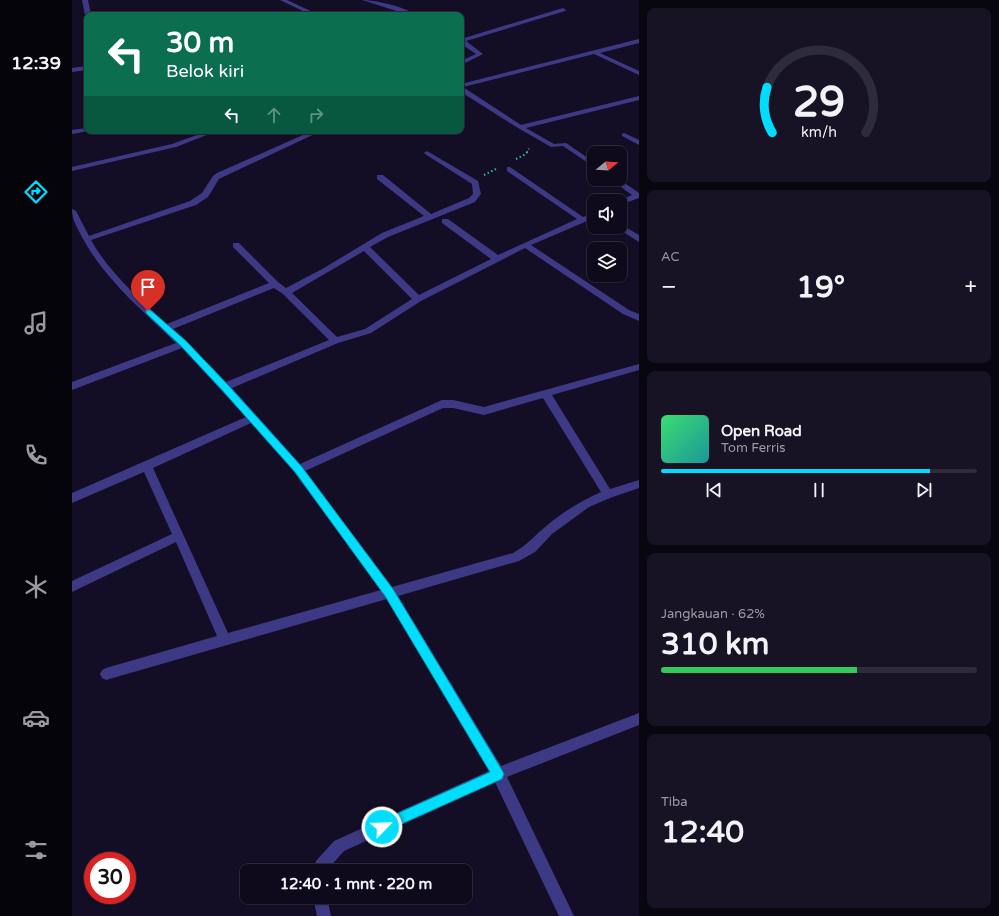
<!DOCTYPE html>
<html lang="id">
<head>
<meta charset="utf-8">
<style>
  :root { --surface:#0e0a1c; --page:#171325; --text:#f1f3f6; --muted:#9b9aa3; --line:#2e2b3b; --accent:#00ddfd }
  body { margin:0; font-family:"Varela Round",sans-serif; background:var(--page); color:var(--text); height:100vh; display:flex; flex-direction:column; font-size:15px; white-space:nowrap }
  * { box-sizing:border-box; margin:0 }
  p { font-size:13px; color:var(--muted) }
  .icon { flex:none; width:22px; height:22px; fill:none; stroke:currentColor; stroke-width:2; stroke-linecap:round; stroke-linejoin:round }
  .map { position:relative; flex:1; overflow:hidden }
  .sheet { display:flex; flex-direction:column; gap:8px; padding:8px; background:#08060f; width:360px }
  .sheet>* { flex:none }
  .top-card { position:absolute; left:12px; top:12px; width:380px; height:122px; border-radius:8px; box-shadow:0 1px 3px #0004,0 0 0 1px var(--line); background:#0b6e4f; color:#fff; overflow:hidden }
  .needle { width:26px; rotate:72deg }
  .fabs { position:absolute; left:515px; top:146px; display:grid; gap:8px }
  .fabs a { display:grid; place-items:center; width:40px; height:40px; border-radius:8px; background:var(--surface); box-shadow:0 1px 3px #0004,0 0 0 1px var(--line); font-size:20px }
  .speed { position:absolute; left:12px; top:852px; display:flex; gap:8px; font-size:20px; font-weight:700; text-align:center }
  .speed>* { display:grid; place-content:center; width:52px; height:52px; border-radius:50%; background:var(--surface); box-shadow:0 1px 3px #0004,0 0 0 1px var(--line); line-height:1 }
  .speed .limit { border:6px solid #d22; background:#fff; color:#111 }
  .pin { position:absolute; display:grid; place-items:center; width:34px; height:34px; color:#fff; margin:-41px -17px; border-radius:50% 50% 50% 0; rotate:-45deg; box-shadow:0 0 4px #0007 }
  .pin .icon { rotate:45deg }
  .me { position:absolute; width:44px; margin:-22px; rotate:66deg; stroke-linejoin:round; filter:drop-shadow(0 0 3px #0008) }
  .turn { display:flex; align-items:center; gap:14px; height:84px; padding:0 16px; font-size:18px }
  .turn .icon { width:52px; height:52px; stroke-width:2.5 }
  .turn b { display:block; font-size:28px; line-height:34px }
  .lanes { display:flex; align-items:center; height:38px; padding:0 16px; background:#0003; justify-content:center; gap:20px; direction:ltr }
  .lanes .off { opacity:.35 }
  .big { font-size:30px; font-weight:800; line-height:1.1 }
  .sheet .card { flex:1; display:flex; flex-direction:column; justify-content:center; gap:6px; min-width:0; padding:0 14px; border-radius:8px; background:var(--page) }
  .sheet .dial { align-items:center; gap:0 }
  .dial svg { height:104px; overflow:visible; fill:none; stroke:var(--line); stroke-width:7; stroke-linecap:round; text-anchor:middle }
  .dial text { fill:var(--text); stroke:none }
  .song { display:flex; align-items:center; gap:12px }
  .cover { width:48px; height:48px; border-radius:6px; background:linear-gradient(135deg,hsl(140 70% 55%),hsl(180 70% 35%)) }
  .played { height:4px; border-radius:2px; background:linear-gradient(90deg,var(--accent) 85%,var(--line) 85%) }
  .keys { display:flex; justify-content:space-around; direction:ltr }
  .heat { display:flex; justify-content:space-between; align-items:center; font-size:22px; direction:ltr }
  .charge { height:6px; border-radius:3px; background:linear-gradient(90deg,#34c759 62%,var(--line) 0) }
  .trip { position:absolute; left:168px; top:864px; width:232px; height:40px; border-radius:8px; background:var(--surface); box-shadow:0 1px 3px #0004,0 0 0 1px var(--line); font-weight:800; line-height:40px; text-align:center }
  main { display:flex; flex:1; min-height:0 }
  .menu { display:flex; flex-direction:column; width:72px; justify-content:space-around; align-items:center; background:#06040b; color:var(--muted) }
  .menu .icon { width:28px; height:28px }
  .menu .selected { color:var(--accent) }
  .menu b { font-size:18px; color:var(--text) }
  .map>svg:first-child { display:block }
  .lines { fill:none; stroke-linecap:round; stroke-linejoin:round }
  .path-far1 { stroke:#2eb7b3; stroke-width:1.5; stroke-dasharray:1 2; stroke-linecap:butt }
  .path { stroke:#2eb7b3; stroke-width:2; stroke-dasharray:1.5 2.5; stroke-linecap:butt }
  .minor { fill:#3e3984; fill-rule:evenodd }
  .route { fill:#00ddfd; stroke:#0090a4 }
</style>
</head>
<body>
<main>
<nav class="menu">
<b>12:39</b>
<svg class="icon selected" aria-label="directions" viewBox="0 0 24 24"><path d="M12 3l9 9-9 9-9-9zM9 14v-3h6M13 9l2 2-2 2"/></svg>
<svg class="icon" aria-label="music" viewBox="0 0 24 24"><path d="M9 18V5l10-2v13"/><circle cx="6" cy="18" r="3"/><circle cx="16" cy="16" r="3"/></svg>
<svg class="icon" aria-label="phone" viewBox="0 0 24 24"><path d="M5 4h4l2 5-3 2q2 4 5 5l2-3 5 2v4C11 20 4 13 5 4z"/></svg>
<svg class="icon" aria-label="climate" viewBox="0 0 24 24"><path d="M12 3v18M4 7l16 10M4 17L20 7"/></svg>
<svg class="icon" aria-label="car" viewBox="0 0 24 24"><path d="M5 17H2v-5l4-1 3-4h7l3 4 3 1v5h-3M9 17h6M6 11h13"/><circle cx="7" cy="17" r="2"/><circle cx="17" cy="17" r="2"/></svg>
<svg class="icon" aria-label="filters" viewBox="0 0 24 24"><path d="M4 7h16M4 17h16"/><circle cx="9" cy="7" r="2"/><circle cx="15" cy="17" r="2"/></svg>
</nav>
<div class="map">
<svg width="567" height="916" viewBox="0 0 567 916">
  <rect width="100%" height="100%" fill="#130e25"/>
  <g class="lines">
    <path class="path-far1" d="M455 152 458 147"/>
    <path class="path" d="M444 159 454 154 456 151
      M412 175 424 169"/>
    <path class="minor" d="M10 0H16L19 15H15V16L13 15Z
      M208 0H215L247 15H239Z
      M290 0C303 0 334 7 344 15H337Z
      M491 8 494 10 493 11 394 41 411 54 389 65V61L404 54 389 44V39Z
      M567 39V43L528 53 567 71V75L522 54 391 87 449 125 567 96V100L454 128 482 144 494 143 522 162V167L491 146 479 147 446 128 389 92V84Z
      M15 66V70L0 72V68Z
      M15 128V131H17L0 134V130Z
      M136 131H145L104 147 0 171V167L100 144Z
      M240 131H249L151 177 147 179 136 197 124 205 19 240C38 274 68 299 95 324L197 283 161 247V243H167L206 282 214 288 252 268 310 233 352 216 305 179V175H311L359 214 397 198 401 194 400 184 353 154 352 153 355 151 406 181 409 194 403 202 316 237 298 247 347 295 419 259 370 223V219H376L426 255 505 219 435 171V167H438L511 217 522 213V218L459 245 557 310 567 314V321L551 314 453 248 349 301 299 333 266 343 160 388 228 464 370 400H381L412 407 567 364V370L480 395 538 489 567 480V488L538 498 517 507 480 534 463 552 447 561 326 596 429 766 567 713V725L435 777 502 916H487L423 782 272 851 256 869V871H242L244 861 262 841 417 771 315 599 34 680 30 678 28 674 30 670 34 668 145 636 104 542 0 592V581L100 534 72 472 0 503V493L174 417 110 348 0 390V382L104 343C70 310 33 280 10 237 5 227 0 220 0 209L4 211 17 236 118 201 130 193 141 176 145 173ZM292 251 340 299 293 329 265 337 220 293ZM202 288 211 294 257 340 154 382 101 329ZM471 398 529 492C509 501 489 513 472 528 460 538 455 545 441 553L320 587 233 471 371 408H381L412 415ZM179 423 222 472 309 590 156 633 81 468Z
      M552 133 567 140V145L550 136V134Z
      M538 179H547L567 193V198L548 205V201H546L560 195Z
      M548 224 567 235V242L545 228 548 227Z
      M241 897H255L259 916H245Z"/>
  </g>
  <path class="route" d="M76 308 114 341 156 385 230 467 321 589 430 770 432 774 430 779 314 831 310 833 306 831 304 827 306 822 418 772 313 596 223 472 150 390 109 346 74 313V309Z"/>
</svg>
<div class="fabs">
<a><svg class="needle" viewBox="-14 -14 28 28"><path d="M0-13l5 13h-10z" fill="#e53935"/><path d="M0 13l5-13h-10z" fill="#9b9aa3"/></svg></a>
<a><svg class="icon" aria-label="sound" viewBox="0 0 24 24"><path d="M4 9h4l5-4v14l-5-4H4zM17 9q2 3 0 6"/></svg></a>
<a><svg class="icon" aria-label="layers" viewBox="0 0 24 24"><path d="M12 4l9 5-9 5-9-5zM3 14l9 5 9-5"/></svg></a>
</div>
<div class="speed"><div class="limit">30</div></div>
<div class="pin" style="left:76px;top:311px;background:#d93025"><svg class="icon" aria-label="arrive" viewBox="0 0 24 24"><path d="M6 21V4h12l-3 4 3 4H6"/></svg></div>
<svg class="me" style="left:310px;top:827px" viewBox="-20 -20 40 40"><circle r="17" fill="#00ddfd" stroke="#fff" stroke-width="3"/><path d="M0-11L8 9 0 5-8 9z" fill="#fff"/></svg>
<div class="trip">12:40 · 1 mnt · 220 m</div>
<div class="top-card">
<div class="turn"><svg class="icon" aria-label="left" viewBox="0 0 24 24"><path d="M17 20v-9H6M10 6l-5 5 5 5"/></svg><div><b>30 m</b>Belok kiri</div></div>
<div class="lanes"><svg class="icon" aria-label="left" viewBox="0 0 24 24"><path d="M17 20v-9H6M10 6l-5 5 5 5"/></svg><svg class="icon off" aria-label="ahead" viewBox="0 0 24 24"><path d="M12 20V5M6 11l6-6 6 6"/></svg><svg class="icon off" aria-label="right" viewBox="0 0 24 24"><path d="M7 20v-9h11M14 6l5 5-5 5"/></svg></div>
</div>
</div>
<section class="sheet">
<div class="card dial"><svg viewBox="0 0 100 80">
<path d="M14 69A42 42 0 1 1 86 69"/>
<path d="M14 69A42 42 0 0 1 10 34" stroke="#00ddfd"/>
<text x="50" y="56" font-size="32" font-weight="700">29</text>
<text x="50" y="72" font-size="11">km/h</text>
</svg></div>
<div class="card"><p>AC</p>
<div class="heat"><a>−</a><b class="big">19°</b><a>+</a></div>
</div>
<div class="card">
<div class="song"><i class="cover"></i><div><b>Open Road</b><p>Tom Ferris</p></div></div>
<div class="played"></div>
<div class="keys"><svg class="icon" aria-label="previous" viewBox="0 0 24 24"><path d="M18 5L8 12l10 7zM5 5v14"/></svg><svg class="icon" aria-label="pause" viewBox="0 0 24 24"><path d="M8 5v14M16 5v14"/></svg><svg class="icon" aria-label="next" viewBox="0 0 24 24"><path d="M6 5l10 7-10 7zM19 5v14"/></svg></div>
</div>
<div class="card"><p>Jangkauan · 62%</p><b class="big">310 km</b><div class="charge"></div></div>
<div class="card"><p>Tiba</p><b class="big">12:40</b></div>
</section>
</main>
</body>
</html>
